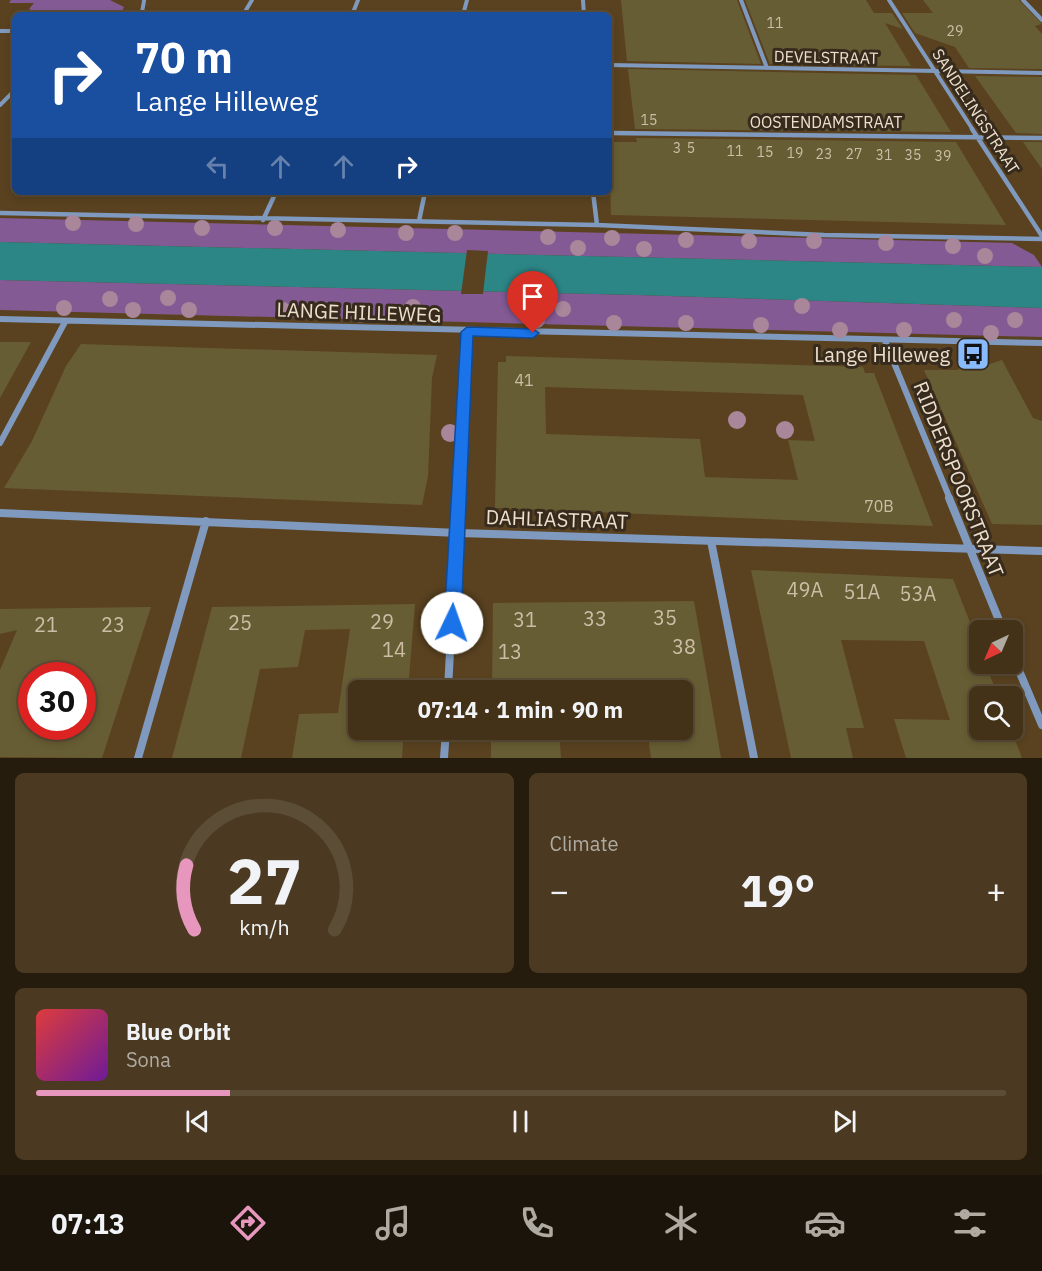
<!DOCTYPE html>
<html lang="en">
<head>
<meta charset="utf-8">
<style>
  :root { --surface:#443218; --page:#4b3a21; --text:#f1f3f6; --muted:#afaaa2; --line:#5c4d37; --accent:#e797bd }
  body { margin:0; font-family:"IBM Plex Sans",sans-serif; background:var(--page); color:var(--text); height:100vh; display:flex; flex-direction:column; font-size:22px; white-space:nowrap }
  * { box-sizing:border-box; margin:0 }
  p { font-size:20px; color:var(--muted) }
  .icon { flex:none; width:33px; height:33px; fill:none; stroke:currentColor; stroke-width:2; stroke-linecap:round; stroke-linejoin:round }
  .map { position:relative; height:758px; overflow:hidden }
  .sheet { display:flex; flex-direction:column; gap:15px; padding:15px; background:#251c0d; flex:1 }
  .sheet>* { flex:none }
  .hud { position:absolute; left:12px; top:12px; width:600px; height:183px; border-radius:9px; box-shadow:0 3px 9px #0003,0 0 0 2px var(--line); background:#1a4fa0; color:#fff; overflow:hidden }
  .needle { width:39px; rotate:224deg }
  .tools { position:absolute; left:969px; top:620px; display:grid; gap:12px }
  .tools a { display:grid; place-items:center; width:54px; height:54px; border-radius:9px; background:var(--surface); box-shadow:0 3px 9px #0003,0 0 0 2px var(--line); font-size:30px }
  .speed { position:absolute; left:18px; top:662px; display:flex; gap:12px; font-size:30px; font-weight:700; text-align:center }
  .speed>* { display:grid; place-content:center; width:78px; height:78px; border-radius:50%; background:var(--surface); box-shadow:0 3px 9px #0003,0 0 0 2px var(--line); line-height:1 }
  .speed .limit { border:9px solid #d22; background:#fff; color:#111 }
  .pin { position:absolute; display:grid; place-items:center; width:51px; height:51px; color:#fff; margin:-62px -26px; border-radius:50% 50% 50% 0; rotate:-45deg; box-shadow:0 0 6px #0007 }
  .pin .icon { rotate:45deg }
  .me { position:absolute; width:66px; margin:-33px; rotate:3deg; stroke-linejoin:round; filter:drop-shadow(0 0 4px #0008) }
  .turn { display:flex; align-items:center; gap:21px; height:126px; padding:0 24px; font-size:27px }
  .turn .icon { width:78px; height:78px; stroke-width:2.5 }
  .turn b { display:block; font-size:42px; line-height:51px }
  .lanes { display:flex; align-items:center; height:57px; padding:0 24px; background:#0003; justify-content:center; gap:30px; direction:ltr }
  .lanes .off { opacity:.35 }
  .big { font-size:45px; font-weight:700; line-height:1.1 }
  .sheet .widget { flex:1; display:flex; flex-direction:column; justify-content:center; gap:9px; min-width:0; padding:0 21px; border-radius:9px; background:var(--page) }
  .sheet .dial { align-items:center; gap:0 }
  .dial svg { height:156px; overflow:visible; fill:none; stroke:var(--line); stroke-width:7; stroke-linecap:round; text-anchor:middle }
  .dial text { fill:var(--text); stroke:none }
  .song { display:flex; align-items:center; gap:18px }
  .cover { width:72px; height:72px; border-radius:9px; background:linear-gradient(135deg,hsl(0 70% 55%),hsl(280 70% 35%)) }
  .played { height:6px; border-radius:3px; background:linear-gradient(90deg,var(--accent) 20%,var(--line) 20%) }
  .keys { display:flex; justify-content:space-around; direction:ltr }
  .heat { display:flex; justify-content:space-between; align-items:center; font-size:33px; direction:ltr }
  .sheet .tiles { flex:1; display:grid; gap:15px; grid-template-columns:1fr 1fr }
  .widget:last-child { grid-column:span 2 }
  .trip { position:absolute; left:348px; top:680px; width:345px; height:60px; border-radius:9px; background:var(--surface); box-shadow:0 3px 9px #0003,0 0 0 2px var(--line); font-weight:700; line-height:60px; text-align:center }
  .menu { display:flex; height:96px; justify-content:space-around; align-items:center; background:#1b140a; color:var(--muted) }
  .menu .icon { width:42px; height:42px }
  .menu .selected { color:var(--accent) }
  .menu b { font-size:27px; color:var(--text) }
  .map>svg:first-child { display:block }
  .green { fill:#835a94 }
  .water { fill:#2d8686 }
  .pier { fill:#5a4220 }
  .building { fill:#675d34; fill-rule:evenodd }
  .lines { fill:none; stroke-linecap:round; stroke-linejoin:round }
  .street-far3 { stroke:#7f9abe; stroke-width:4 }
  .street-far2 { stroke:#7f9abe; stroke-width:4.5 }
  .street-far1 { stroke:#7f9abe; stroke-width:6 }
  .street { stroke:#7f9abe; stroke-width:8 }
  .tree { fill:#a9869a }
  .route { fill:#1a73e8; stroke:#114b97; stroke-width:1.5 }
  .labels { text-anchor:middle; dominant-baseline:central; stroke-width:6; stroke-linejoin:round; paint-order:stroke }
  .far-number-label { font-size:14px; fill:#ccbea6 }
  .far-street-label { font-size:16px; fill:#eddfcc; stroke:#362b1c }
  .number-label { font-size:16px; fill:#ccbea6 }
  .street-label { font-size:20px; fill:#eddfcc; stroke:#362b1c }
  .poi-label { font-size:20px; fill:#eddfcc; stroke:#362b1c; text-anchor:end }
  .near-number-label { font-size:20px; fill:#ccbea6 }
</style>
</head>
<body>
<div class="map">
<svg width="1042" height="758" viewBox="0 0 1042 758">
  <rect width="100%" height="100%" fill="#5a4220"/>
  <path class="green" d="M11 0H110L124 7 120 15H93L96 12 31 10 29 9 34 3H9Z
    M0 218 1012 243 1034 255 1042 267 0 242Z
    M0 280 638 295 1042 308V337L0 310Z"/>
  <path class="water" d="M0 242 1042 267V308L638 295 0 280Z"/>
  <path class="pier" d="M467 250 488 251 483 294H461Z"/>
  <path class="building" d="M621 0H737L761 64 627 61Z
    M745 0H866L874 13H892L903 29 885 23 911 66 770 64Z
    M923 0H1019L1042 24 1035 26 1042 34V69L969 68 955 47 915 33 902 13H933Z
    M628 69 916 75 951 132 635 129Z
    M975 76 1042 77V134L1016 133Z
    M636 138 956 142 1006 225 611 215 609 142H637Z
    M1023 142H1042V169Z
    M0 342H31L0 398Z
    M81 344 437 355 432 378 428 476 422 505 4 488 32 441 66 366Z
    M506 356 863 367 865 373H874L933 526 495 508 498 362H506ZM545 387 803 395 815 441 788 440 798 480 705 477 700 439 546 434Z
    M1002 360 1033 418 1042 421V525L992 524 924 370H958L962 365 975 369Z
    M751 570 953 579 980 648V663H985L998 696H980V729H1011L1022 758H906L894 719 950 720 924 641 841 640 864 728H846L853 758H791Z
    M694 601 721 758H651L647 729H682V690H643L642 679 557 681V690H492L493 603Z
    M415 604 408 690H358V729H404L402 758H292L299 714 338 713 350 629 305 630 298 667 260 669 241 758H172L212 607Z
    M151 607 102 758 0 757V670L17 630 0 634V609ZM32 675H82V726H32Z
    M491 729H559L561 758H491Z"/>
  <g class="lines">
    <path class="street-far3" d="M583 0 584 15
      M741 0 767 68
      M889 0 973 130
      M1023 0 1042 20
      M142 12 221 15
      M138 15 142 12 144 1
      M243 15 252 0
      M352 15 358 0
      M463 15 467 0
      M0 31H15
      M609 65 1042 73
      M0 105 15 90"/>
    <path class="street-far2" d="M972 129 1042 236
      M609 133 1042 138
      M593 192 597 225
      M0 213 597 225 824 235 1042 239
      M263 220 276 192
      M419 221 425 192"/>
    <path class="street-far1" d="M0 319 1042 343
      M885 341 950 499
      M0 443 65 322
      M458 499 467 332"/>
    <path class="street" d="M949 498 1003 630
      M0 513 458 533 1042 551
      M711 541 754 758
      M1012 654 1042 725
      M448 690 458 498
      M138 758 206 521
      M444 758 446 729"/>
  </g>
  <g class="tree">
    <circle cx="964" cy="91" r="6"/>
    <circle cx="981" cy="114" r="6"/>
    <circle cx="73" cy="223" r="8"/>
    <circle cx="136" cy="224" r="8"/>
    <circle cx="202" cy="228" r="8"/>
    <circle cx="275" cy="228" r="8"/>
    <circle cx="338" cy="230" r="8"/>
    <circle cx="406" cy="233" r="8"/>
    <circle cx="455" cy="233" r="8"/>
    <circle cx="548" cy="237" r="8"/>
    <circle cx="612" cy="238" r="8"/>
    <circle cx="686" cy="240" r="8"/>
    <circle cx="749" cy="241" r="8"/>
    <circle cx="814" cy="241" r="8"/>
    <circle cx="886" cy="243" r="8"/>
    <circle cx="953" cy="246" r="8"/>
    <circle cx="578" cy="248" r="8"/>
    <circle cx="644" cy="249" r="8"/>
    <circle cx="985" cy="256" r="8"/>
    <circle cx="168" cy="298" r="8"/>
    <circle cx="110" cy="299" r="8"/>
    <circle cx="802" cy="306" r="8"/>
    <circle cx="413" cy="307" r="8"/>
    <circle cx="64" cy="308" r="8"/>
    <circle cx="563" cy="309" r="8"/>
    <circle cx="133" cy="310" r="8"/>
    <circle cx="189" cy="310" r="8"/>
    <circle cx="283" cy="310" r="8"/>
    <circle cx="361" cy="315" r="8"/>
    <circle cx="537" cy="320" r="8"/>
    <circle cx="954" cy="320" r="8"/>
    <circle cx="1015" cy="320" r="8"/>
    <circle cx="614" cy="323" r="8"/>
    <circle cx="686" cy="323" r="8"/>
    <circle cx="761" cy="325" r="8"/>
    <circle cx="840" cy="330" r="8"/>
    <circle cx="904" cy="330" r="8"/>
    <circle cx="991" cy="333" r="8"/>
    <circle cx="737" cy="420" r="9"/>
    <circle cx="785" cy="430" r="9"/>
    <circle cx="450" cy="433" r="9"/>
  </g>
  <path class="route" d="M467 327 533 329 539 333 533 338 473 336 461 623 459 629 452 631 446 629 444 623 461 332Z"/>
  <defs>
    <g id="bus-square" transform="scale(1.725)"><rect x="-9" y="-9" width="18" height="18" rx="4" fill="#88bafc" stroke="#362b1c"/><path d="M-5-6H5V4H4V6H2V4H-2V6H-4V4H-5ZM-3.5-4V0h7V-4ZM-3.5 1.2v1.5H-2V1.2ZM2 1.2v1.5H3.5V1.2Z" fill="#111"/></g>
  </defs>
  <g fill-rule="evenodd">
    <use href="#bus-square" x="973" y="354"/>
  </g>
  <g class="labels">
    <g class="far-number-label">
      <text x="775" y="23">11</text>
      <text x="955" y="31">29</text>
      <text x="649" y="120">15</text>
      <text x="677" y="148">3</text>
      <text x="691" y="148">5</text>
      <text x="735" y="151">11</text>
      <text x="765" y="152">15</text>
      <text x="795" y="153">19</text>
      <text x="824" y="154">23</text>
      <text x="854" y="154">27</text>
      <text x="884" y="155">31</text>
      <text x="913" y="155">35</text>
      <text x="943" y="156">39</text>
    </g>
    <g class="far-street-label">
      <text transform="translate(826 57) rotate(1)">DEVELSTRAAT</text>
      <text transform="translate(976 111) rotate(57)">SANDELINGSTRAAT</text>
      <text x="826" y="122">OOSTENDAMSTRAAT</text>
    </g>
    <g class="number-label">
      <text x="524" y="380">41</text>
      <text x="879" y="506">70B</text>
    </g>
    <g class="street-label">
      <text transform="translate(359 312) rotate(2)">LANGE HILLEWEG</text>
      <text transform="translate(959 479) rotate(68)">RIDDERSPOORSTRAAT</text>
      <text transform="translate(557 519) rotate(2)">DAHLIASTRAAT</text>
    </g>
    <g class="poi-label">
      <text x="950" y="354">Lange Hilleweg</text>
    </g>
    <g class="near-number-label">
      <text x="805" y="589">49A</text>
      <text x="862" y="591">51A</text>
      <text x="918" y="593">53A</text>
      <text x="665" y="617">35</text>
      <text x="595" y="618">33</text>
      <text x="525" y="619">31</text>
      <text x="382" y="621">29</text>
      <text x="240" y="622">25</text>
      <text x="46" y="624">21</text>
      <text x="113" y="624">23</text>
      <text x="684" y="646">38</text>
      <text x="394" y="649">14</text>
      <text x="510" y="651">13</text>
    </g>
  </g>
</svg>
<div class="tools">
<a><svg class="needle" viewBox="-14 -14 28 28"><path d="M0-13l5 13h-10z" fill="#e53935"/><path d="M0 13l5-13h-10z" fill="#afaaa2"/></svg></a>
<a><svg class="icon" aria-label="search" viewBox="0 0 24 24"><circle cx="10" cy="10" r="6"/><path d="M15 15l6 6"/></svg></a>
</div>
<div class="speed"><div class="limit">30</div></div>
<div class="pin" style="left:533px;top:333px;background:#d93025"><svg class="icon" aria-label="arrive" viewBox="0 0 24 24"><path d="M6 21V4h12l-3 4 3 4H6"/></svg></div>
<svg class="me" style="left:452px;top:623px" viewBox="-20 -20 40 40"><circle r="19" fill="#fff"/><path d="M0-13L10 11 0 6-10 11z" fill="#1a73e8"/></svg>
<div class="trip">07:14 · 1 min · 90 m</div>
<div class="hud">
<div class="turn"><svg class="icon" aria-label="right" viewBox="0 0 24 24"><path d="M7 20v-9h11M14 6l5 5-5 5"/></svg><div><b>70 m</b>Lange Hilleweg</div></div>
<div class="lanes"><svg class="icon off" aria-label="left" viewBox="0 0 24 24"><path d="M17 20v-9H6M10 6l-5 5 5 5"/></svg><svg class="icon off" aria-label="ahead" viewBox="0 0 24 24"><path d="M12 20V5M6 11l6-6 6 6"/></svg><svg class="icon off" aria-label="ahead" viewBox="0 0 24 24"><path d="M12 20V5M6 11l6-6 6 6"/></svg><svg class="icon" aria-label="right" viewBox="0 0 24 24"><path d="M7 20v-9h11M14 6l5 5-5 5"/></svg></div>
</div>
</div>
<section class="sheet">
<div class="tiles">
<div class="widget dial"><svg viewBox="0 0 100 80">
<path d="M14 69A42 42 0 1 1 86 69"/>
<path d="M14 69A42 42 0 0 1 10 36" stroke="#e797bd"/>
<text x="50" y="56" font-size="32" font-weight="700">27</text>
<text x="50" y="72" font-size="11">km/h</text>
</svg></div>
<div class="widget"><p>Climate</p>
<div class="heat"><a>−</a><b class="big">19°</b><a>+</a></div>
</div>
<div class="widget">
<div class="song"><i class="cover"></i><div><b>Blue Orbit</b><p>Sona</p></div></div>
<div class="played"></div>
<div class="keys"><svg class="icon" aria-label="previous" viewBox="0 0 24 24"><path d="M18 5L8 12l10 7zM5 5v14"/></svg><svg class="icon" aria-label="pause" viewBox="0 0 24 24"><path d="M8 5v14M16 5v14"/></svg><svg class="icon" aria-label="next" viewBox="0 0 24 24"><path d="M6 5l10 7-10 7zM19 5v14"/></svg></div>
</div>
</div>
</section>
<nav class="menu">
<b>07:13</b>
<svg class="icon selected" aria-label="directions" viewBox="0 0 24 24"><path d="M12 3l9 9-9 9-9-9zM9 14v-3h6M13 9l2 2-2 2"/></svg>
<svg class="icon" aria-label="music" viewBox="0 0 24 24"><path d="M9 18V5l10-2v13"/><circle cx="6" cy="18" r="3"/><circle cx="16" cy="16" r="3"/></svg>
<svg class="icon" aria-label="phone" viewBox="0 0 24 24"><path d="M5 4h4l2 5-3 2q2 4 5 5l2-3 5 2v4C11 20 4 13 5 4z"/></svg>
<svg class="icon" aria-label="climate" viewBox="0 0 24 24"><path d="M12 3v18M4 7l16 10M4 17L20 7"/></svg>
<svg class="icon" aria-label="car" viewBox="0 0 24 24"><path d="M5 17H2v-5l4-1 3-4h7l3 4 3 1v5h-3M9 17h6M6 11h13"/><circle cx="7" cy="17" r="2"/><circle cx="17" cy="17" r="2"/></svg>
<svg class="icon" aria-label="filters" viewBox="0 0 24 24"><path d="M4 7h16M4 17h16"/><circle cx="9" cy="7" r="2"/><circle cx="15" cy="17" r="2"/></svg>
</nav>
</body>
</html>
